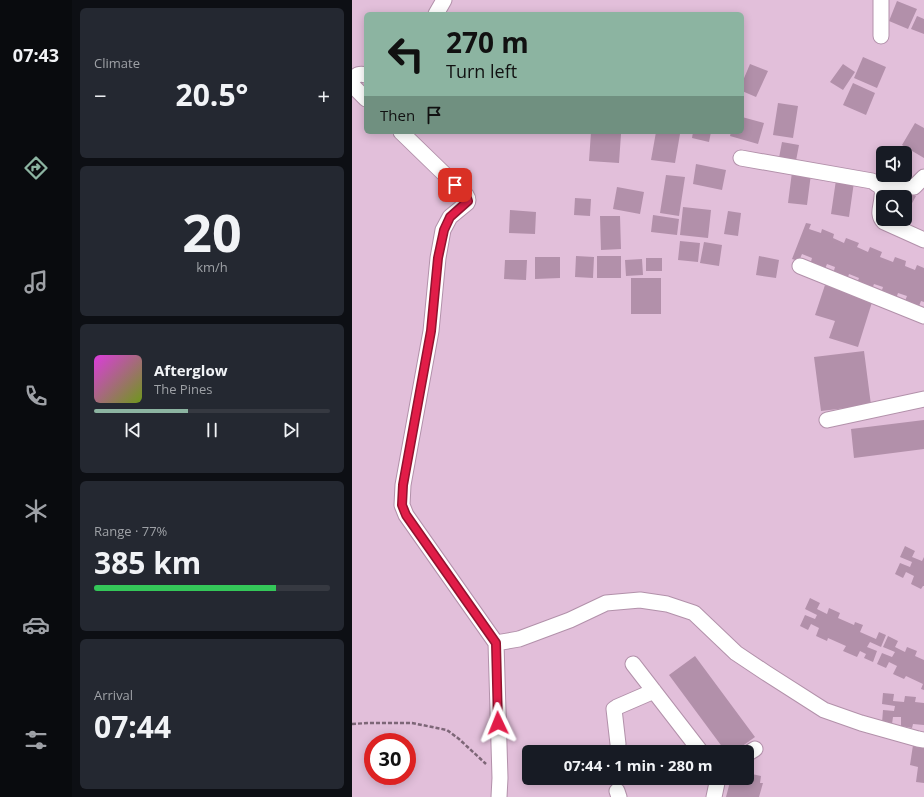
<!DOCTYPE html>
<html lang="en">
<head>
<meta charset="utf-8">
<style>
  :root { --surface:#171b24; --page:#242831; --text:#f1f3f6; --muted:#9ea1a6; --line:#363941; --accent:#8cb4a1 }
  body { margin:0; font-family:"Open Sans",sans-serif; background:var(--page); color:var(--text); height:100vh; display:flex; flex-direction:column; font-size:15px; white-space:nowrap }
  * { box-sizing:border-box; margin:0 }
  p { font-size:13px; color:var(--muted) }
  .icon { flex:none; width:22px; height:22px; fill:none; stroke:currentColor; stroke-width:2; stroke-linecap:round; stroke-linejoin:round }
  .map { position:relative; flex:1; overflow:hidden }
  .side { display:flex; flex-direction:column; gap:8px; padding:8px; background:#0d0f14; width:280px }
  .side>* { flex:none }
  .top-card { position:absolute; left:12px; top:12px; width:380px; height:122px; border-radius:6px; box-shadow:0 2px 10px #0003; background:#8cb4a1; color:#111; overflow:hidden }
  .fabs { position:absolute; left:524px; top:146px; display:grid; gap:8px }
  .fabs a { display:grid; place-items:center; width:36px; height:36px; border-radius:6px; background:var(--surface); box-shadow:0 2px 10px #0003; font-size:20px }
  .speed { position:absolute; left:12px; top:733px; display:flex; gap:8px; font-size:20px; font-weight:700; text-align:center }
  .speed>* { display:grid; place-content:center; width:52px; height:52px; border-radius:50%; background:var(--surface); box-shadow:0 2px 10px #0003; line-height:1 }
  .speed .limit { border:6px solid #d22; background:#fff; color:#111 }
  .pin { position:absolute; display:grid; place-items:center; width:34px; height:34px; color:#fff; margin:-17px; border-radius:8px; box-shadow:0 2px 6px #0006 }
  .me { position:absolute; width:44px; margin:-22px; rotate:358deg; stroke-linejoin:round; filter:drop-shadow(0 0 3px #0008) }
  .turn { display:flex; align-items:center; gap:14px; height:84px; padding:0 16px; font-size:18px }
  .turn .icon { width:52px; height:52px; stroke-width:2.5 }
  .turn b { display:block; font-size:28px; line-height:34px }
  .then { display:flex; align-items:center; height:38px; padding:0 16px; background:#0003; gap:8px; font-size:15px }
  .big { font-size:30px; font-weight:700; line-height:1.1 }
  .side .card { flex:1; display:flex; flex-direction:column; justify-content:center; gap:6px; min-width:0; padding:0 14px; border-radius:6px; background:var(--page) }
  .side .dial { align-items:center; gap:0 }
  .dial b { font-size:52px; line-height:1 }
  .song { display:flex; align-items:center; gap:12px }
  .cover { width:48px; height:48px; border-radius:6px; background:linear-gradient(135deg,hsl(300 70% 55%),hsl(80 70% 35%)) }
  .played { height:4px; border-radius:2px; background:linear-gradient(90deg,var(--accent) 40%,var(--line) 40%) }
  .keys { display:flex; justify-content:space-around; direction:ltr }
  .heat { display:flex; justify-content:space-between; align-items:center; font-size:22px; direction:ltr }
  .charge { height:6px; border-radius:3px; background:linear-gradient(90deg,#34c759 77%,var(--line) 0) }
  .trip { position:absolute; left:170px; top:745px; width:232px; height:40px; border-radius:6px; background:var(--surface); box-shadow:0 2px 10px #0003; font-weight:700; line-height:40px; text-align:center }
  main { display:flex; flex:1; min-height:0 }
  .menu { display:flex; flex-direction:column; width:72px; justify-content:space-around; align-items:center; background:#090b0e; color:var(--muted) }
  .menu .icon { width:28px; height:28px }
  .menu .on { color:var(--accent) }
  .menu b { font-size:18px; color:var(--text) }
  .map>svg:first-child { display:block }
  .building { fill:#b290aa }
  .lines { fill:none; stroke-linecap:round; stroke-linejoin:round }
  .minor-casing { stroke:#b291aa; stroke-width:17 }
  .path { stroke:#7d6677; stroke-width:2.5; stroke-dasharray:4 2; stroke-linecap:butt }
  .minor { stroke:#fff; stroke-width:15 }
  .route-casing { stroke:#92132f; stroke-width:10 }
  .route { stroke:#e11d48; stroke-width:7 }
</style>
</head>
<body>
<main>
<nav class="menu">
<b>07:43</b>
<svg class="icon on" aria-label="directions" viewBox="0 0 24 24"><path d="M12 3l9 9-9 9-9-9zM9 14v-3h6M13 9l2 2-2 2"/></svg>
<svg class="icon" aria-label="music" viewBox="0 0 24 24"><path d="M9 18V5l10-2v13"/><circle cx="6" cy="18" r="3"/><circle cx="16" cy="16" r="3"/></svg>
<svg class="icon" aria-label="phone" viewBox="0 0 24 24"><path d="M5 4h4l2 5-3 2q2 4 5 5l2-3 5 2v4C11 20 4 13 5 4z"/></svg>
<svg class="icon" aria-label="climate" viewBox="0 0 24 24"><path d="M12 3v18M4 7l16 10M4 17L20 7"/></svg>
<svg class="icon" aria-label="car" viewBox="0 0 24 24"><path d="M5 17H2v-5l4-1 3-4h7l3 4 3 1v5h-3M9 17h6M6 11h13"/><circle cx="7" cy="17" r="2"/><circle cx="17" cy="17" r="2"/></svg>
<svg class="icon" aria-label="filters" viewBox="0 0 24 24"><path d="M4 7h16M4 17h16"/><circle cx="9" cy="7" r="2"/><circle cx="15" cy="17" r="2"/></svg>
</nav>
<section class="side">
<div class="card"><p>Climate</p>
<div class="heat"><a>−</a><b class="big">20.5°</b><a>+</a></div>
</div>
<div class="card dial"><b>20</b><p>km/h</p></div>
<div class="card">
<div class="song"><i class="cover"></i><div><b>Afterglow</b><p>The Pines</p></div></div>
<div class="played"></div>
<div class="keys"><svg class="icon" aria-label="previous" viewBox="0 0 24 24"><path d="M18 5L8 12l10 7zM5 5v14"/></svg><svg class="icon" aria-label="pause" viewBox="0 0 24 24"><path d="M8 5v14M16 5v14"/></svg><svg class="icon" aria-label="next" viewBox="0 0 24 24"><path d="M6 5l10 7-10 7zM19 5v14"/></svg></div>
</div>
<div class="card"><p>Range · 77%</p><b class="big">385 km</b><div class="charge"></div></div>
<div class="card"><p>Arrival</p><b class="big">07:44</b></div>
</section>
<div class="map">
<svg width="572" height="797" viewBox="0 0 572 797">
  <rect width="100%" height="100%" fill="#e2bfda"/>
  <path class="building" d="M545 1 565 9 556 29 537 21Z
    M565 16 572 19V34L559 29Z
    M511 57 534 67 525 88 502 78Z
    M398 64 416 71 404 97 390 91V83Z
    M491 64 503 72 491 90 478 82Z
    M501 83 523 93 514 115 491 105Z
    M426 103 446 106 441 138 421 135Z
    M390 117 412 123 406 144 378 136 379 132H390Z
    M563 123 572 128V158L550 145Z
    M239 132 269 134 267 163 237 161Z
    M304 132H315L328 134 323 163 299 160Z
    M341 132H359L357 142 340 138Z
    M430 142 447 145 443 166 426 163Z
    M344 164 374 170 370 190 341 184Z
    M440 172 459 174 455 205 436 203Z
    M314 175 333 177 327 216 308 213Z
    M484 180 502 182 497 217 479 214Z
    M265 187 292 192 288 214 261 209Z
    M548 188 564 196 553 216V197H544Z
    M223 198 239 199 238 216 222 215Z
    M331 207 359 210 356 238 328 235Z
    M158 210 184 212 183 234 157 233Z
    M376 211 389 213 386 236 372 234Z
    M301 215 327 219 325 235 299 232Z
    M248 216H268L269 249 249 250Z
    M454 223 459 224 457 229 469 233 470 229 482 234 481 238 492 243 494 238 507 243 505 247 516 252 518 247 530 252 528 257 541 262 543 257 554 261 553 266 563 270 565 265 572 268V302L569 301 567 306 553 301 555 296 546 293 544 299 529 293 531 287 522 284 520 289 505 283 507 278 497 274 495 280 481 274 483 267 475 264 472 271 458 265 460 258 450 254 447 261 440 259Z
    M328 241 348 243 346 262 326 260Z
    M352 242 370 245 367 266 348 263Z
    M224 256 242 257 241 278 223 277Z
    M245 256H269V278H245Z
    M407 256 427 260 424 278 404 275Z
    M183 257H208V278L183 279Z
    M294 258H310V271H294Z
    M290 259 291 275 274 276 273 260Z
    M153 260H175L174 280 152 279Z
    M279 278H309V314H279Z
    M473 285 521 299 506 347 477 338 483 321 463 315Z
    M512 351 519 405 469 411 462 357Z
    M572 420V449L502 458 499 429Z
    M553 546 563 551 560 557 570 561 572 557V586H571L569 589 559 584 562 576 554 572 551 578 543 574 548 563 558 567 560 562 548 557Z
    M458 598 468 603 465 609 475 614 477 608 488 613 486 618 502 625 503 622 511 625 508 632 524 639 527 632 534 635 529 647 518 642 515 647 525 651 521 662 512 658 514 654 508 651 505 657 491 651 494 646 476 638 475 641 464 636 467 628 459 624 456 630 448 626 453 615 463 619 465 615 453 609Z
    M536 636 546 641 543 647 553 652 555 647 565 651 563 656 572 660V690L569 689 571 684 554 676 552 679 541 674 545 666 537 662 534 668 525 664 530 653 540 657 543 652 531 647Z
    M343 656 403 737 382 752H374L317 675Z
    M531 693 542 694 541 701 552 702 553 696 564 697 563 702 572 703V725L561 724 560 728 549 726V717H541L540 724 530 723 531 710 542 711 543 706 530 704Z
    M561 745 572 746V783L564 782 566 767 558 765Z
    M395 773 409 776 408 783H411L407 797H374L379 778H395Z"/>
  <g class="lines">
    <g class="minor-casing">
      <path id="minor" d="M84 14 92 0
        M529 36V0
        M0 79C5 75 7 73 14 75
        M0 85 14 99
        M49 132 114 195C116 198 117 200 115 203L98 217 91 230 86 258 79 331 51 485 50 505 54 515 144 643 148 778 147 797
        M389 158 520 181 529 187C530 190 531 193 530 196 530 206 524 214 532 222L572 240
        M529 187 555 186 562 187 572 177
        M448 266 572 316
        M475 420 572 399
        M144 643 167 639 218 620 254 603 288 600 315 604 342 613 384 653 414 673 472 710 509 723 566 739 572 740
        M281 664 349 752
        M266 744 262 709 265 707 302 691
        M395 754 403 749
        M265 791 267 797
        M362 797 366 778"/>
    </g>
    <path class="path" d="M0 724 16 723H60L95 730 107 739 134 764"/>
    <use href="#minor" class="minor"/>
  </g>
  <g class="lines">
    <g class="route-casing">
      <path id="route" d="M103 185 114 195 116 201 98 217 92 230 86 258 79 331 51 485 50 505 54 515 144 643 146 723"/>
    </g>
    <use href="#route" class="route"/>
  </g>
</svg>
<div class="fabs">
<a><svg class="icon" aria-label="sound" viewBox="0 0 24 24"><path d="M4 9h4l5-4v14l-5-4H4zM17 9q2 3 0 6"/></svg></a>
<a><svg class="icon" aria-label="search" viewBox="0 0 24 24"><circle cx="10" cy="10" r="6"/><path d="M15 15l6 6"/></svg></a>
</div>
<div class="speed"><div class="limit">30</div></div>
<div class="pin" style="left:103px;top:185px;background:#d93025"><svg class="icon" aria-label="arrive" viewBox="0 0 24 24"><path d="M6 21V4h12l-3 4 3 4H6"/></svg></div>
<svg class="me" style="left:146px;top:723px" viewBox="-20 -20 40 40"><path d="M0-17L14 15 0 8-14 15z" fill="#e11d48" stroke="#fff" stroke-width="4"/></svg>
<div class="trip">07:44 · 1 min · 280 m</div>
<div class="top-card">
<div class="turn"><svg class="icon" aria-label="left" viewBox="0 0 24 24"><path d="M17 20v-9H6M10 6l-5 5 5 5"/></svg><div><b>270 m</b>Turn left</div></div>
<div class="then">Then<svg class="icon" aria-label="arrive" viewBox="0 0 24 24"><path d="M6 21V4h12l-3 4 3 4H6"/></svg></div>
</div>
</div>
</main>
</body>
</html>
